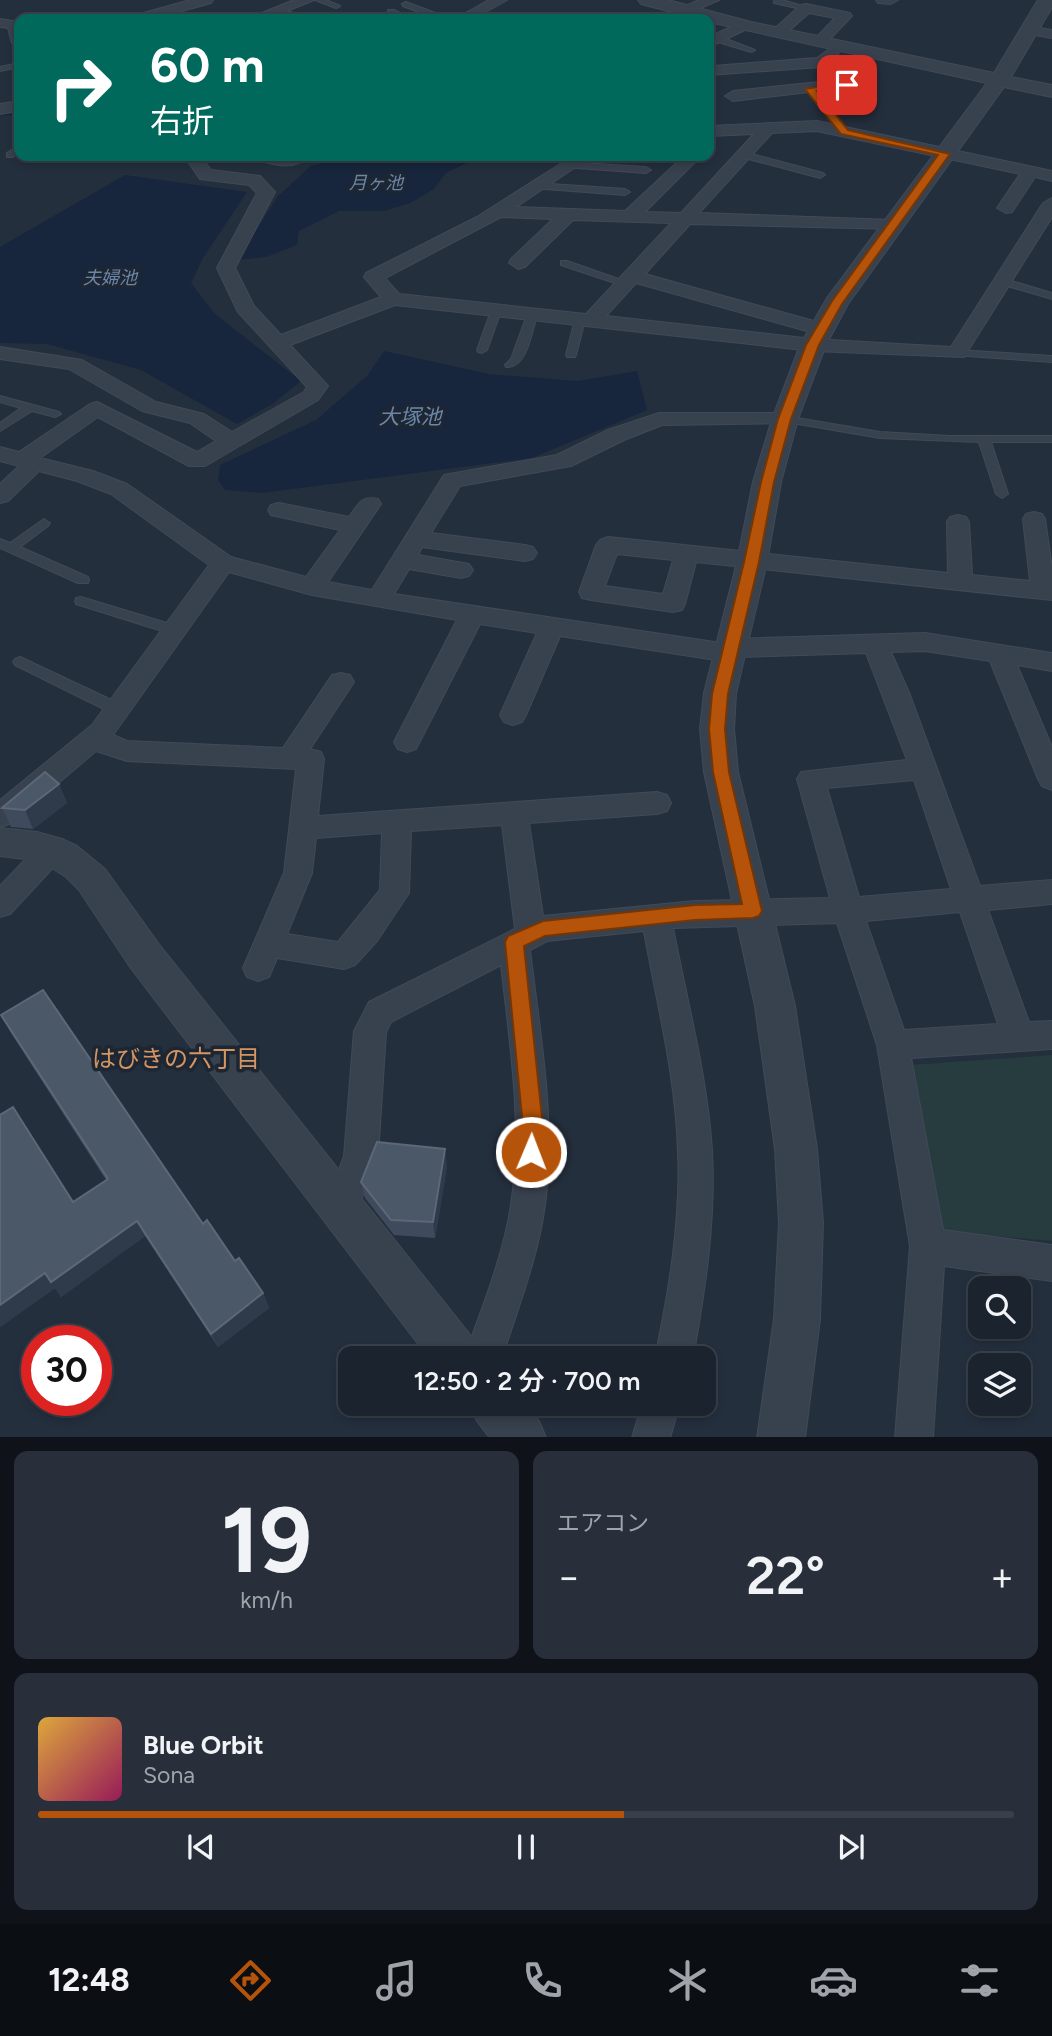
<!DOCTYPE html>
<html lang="ja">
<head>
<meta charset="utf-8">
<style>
  :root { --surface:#1b232e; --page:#282f3a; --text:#f1f3f6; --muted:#a0a4aa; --line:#39404a; --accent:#b45309 }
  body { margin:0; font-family:Figtree,"Noto Sans JP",sans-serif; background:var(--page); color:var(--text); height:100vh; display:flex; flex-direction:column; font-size:26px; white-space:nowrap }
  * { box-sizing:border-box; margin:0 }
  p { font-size:23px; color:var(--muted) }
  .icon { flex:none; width:38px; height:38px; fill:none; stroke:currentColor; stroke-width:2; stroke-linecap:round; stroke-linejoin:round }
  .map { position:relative; height:1437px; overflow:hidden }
  .side { display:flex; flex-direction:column; gap:14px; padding:14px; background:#0f1319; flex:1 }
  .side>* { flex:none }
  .top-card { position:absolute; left:14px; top:14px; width:700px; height:147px; border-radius:14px; box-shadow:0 4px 10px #0003,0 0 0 2px var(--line); background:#00695c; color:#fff; overflow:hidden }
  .controls { position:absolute; left:968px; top:1276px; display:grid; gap:14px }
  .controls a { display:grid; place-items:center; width:63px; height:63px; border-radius:14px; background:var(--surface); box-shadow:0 4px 10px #0003,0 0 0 2px var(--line); font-size:35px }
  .speed { position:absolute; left:21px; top:1325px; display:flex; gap:14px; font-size:35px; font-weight:700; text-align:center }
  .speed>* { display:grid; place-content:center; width:91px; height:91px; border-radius:50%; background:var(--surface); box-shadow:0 4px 10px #0003,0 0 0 2px var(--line); line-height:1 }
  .speed .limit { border:10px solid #d22; background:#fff; color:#111 }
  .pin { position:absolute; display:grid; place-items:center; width:60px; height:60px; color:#fff; margin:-30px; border-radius:14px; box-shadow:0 4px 10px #0006 }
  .me { position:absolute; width:77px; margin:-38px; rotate:1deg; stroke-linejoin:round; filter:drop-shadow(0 0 5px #0008) }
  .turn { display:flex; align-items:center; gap:24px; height:147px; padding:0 21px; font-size:32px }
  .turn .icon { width:91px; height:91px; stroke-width:2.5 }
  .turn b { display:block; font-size:49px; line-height:60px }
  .big { font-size:52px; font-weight:600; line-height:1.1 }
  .side .tile { flex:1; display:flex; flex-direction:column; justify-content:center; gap:10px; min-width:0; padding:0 24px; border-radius:14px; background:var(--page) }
  .side .dial { align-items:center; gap:0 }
  .dial b { font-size:91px; line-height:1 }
  .song { display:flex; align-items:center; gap:21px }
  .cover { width:84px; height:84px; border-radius:10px; background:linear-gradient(135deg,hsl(40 70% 55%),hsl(330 70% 35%)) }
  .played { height:7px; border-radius:4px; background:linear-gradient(90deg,var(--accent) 60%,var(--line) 60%) }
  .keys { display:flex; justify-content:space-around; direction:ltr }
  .heat { display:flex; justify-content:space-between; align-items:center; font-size:38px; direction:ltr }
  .side .tiles { flex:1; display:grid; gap:14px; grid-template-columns:1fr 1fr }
  .tile:last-child { grid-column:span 2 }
  .trip { position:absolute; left:338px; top:1346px; width:378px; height:70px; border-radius:14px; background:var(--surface); box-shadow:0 4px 10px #0003,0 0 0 2px var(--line); font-weight:600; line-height:70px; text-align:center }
  .tab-bar { display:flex; height:112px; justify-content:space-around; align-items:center; background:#0b0e12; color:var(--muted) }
  .tab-bar .icon { width:49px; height:49px }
  .tab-bar .current { color:var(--accent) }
  .tab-bar b { font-size:32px; color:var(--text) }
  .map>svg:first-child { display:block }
  .green { fill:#263c3f }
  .water { fill:#17263c }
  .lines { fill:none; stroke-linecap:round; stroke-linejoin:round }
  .stream { stroke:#17263c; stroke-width:4.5 }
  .service-casing { stroke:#414a57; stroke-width:2 }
  .minor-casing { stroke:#414a57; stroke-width:2 }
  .tertiary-casing { stroke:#414a57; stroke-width:2 }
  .service { fill:#38414e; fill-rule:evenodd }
  .minor { fill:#38414e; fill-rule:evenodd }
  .tertiary { fill:#38414e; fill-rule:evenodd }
  .wall { fill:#3f4b5c }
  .shaded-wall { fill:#2f3b4b }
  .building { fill:#4b5868; stroke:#5c6777; stroke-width:2 }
  .route { fill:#b45309; stroke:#753606; stroke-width:2 }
  .labels { text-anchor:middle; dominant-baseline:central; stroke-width:7; stroke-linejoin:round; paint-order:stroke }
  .far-water-label { font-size:18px; font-style:italic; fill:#6d86a8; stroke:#1d2633 }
  .water-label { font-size:21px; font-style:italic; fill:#6d86a8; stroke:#1d2633 }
  .near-neighbourhood-label { font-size:24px; fill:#d59563; stroke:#1d2633 }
</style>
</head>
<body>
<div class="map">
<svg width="1052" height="1438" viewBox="0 0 1052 1438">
  <rect width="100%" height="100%" fill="#242f3e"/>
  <path class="green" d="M1052 1055V1241L938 1231 910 1065Z"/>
  <path class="water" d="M351 156H481L446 173 434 189 410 203 384 211H339L299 231 297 245 266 257 237 260 278 196 311 166Z
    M125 175 247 192 203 258 191 283 215 314 301 381 274 403 237 424 141 370 47 344 0 343V247Z
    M384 351 489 374 578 381 637 371 647 410 532 458 262 493 225 490 218 480 220 465 316 420 367 376Z"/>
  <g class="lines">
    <path class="stream" d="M0 113H19"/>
    <g class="service-casing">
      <path id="service" d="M315 0H326L340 6 336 8Z
        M774 0H782L810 8 806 10 774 3Z
        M406 2 446 17 447 19H437L403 6 402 4Z
        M277 8 307 17 308 19H297L274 12 273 10Z
        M388 10H394L411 19H401L388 14Z
        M715 37H721L755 50 751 52 715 41Z
        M19 63V67L0 71V67Z
        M19 145V152L13 157H7V153Z
        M744 152 823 173 825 175 820 178 741 157 740 155Z
        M566 162 646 167 651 170 646 173 563 167V163Z
        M535 183 625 189 630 192 625 195 532 188 530 186Z
        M561 261H567L630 283 621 285 561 265Z
        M1001 278 1052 293V299L997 283 996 281Z
        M496 308 501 311 487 350 482 353 478 352 477 350 491 311Z
        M532 312 537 315C532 331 527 369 506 367L505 365 511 359 527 315Z
        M580 317 585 320 576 355 575 357H567L566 355 575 320Z
        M957 350 1052 356V362L953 355V351Z
        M0 396 59 412 61 414 55 417 32 411 0 431V423L21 408 0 402Z
        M785 416 880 432 950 436H1052V442H991L1008 494 1002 498 996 494 979 442 880 438 781 421 779 419Z
        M44 519 50 523 48 526 20 547 88 577 89 580 88 583H78L0 548V539L10 543Z
        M81 597 180 627 182 630 175 635 76 604 75 601 76 598Z
        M20 657 122 705 124 709 117 714 112 713 15 665 13 662 15 659Z"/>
    </g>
    <g class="minor-casing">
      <path id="minor" d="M190 0H213L211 3 153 19H131L133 16Z
        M294 0H314L267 19H247Z
        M489 0H507L473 19H455Z
        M699 0H719L675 19H656Z
        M876 0H898L891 4 878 3Z
        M806 4 850 13 852 16 824 45 819 46 812 42 835 18 809 13 783 36H773L771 33 773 30 801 5Z
        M0 19 19 22V47L12 43 8 28 0 27Z
        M742 22 749 26 747 29 709 47V37Z
        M1029 26 1052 30V38L1024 33 1022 30 1024 27Z
        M839 42 846 46 826 65 821 67 709 75V67L713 66 817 58Z
        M847 79 855 84 852 87 733 101 725 96 733 91Z
        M19 101V111L0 114V104Z
        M817 121 1052 171V181L1035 177 1012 212 1006 213 997 208 1020 174 817 131 772 133 699 213 892 220 898 221 901 225 898 229 690 224 645 274 828 325 831 329 828 333H814L636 283 606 316 813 339 951 347 1043 203 1052 198V217L964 357 813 351 395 305 290 345 328 386 318 400 205 466H189L98 417 40 458 93 471 127 484 231 557 306 577 340 530 271 515 268 510 271 505 279 503 349 517C358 505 361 495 378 499L381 504 328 582 372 590 444 475 557 455 608 430 659 413H785L792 415 796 419 792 423 662 425 624 440 571 466 460 486 431 533 525 545 533 547 537 553 533 559 525 561 422 547 418 555 469 564 473 570 469 576 461 578 409 569 394 594 721 643 731 639 925 633 1052 653V671L1017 665 1052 747V790L1042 786 1038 779 990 661 925 651 891 652 910 695 980 886 1052 880V904L988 910 1029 1022 1052 1021V1049L911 1058 943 1230 1052 1245V1281L944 1266 933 1438H895L910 1246 877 1045 837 923 673 928C687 1001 707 1075 712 1150 716 1220 705 1290 693 1358H655C669 1290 681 1221 678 1152 676 1077 657 1004 644 931L547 941 530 950C540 1034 556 1120 545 1205 538 1257 518 1308 502 1358H464C482 1308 503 1257 511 1205 523 1125 510 1044 501 965L391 1022 386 1032 378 1156 354 1219 342 1224 330 1219 325 1207 344 1156 354 1031 369 1002 515 929 502 825 411 831 409 893 377 941 355 965 344 969 277 958 269 977 258 981 247 977 243 968 284 873 296 769 127 761 96 751 10 824 0 827V800L92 725 209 565 111 494 77 481 39 471 8 501 0 503V484L19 466 0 461V447L19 452 90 404 97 402 197 452 216 441 190 423 142 411 69 369 0 359V347L82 360 156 402 204 414 232 432 304 392 307 387 238 312 217 268 257 193 249 185 200 179 184 156H200L211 170 260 176 275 192 235 268 254 306 281 335 381 297 364 277 366 273 477 217 573 156H592L516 207 625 211 684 156H701L645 212 681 213 754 134 709 136V126ZM501 217 553 219 511 259 509 263 518 269 525 267 573 220 671 223 586 314 399 294 385 278ZM229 572 312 595 457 620 394 742 398 749 407 752 416 749 480 624 537 633 500 715 504 722 513 725 522 722 526 715 560 636 729 662 739 657 866 653 907 760 801 772 797 779 830 898 695 901 543 916 529 823 657 814 667 811 671 803 667 795 657 792 318 816 324 759 321 752 310 749 354 682 350 675 341 673 332 675 283 748 127 741 113 735ZM914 780 951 889 859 897 827 788ZM382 833 380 890 338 942 287 934 312 873 316 838ZM960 912 998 1024 904 1030 866 921Z
        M256 156H309C294 171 276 165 258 160Z
        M1034 512 1042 514 1045 519 1052 568V600L696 562 685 604 682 610 673 612 591 600 582 598 579 592 596 545 600 540 608 537 948 573 947 522 950 517 958 515 966 517 969 522 972 575 1030 581 1023 519 1026 514ZM617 554 673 560 663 594 605 586Z
        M52 839 62 842 66 850 62 858 10 914 0 917V886L42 842Z
        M642 1404H680L670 1438H632Z"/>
    </g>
    <g class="tertiary-casing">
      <path id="tertiary" d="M638 0H668L751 22 994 73 1038 0H1052V7L1011 77 1052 85V97L1004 87 848 304 826 345 798 419 781 482 767 562 736 693 734 729 738 772 795 1006 817 1149 823 1223 820 1319 805 1438H757L774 1319 779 1223 775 1149 755 1006 704 772 700 729 704 693 737 562 753 482 772 419 800 345 827 298 987 83 709 22V19H699L641 4Z
        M0 828 37 832 62 839 77 846 105 869 158 943 475 1341 481 1358H429L130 967 79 890 66 877 41 861 0 856Z
        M470 1404H525L539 1421 546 1438H490L477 1421Z"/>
    </g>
    <use href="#service" class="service"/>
    <use href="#minor" class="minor"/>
    <use href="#tertiary" class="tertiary"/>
  </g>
  <path class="wall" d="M59 784 67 803 33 829 11 827 2 808Z
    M1 1015 203 1224 263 1293 269 1308 218 1347 145 1236 61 1297 55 1288 0 1327V1115L73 1202 106 1180 11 1033Z
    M447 1166 435 1238 394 1235 365 1198 361 1182Z"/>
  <path class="shaded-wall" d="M59 784 67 803 33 829 25 810Z
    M445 1149 447 1166 435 1238 433 1222Z
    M137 1221 145 1236 61 1297 55 1288 0 1327V1305L45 1273Z
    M263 1293 269 1308 218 1347 211 1334Z"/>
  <path class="building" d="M45 772 59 784 25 810 2 808Z
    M43 990 203 1224 207 1220 235 1261 239 1258 263 1293 211 1334 137 1221 51 1282 45 1273 0 1305V1115L13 1107 73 1202 108 1179 1 1015Z
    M377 1142 445 1149 433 1222 391 1220 361 1182Z"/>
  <path class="route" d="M847 82 852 85 850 87 817 91 848 130 950 154 842 304 819 345 791 419 774 482 759 562 728 694 725 729 729 772 762 911 759 916 753 918 695 920 545 936 524 946 543 1127 538 1159 531 1162 524 1159 521 1152 523 1127 505 942 508 936 543 921 695 905 742 904 713 772 709 729 712 694 744 562 761 482 778 419 806 345 832 301 938 155 841 134 805 89Z"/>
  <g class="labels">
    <g class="far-water-label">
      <text x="376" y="183">月ヶ池</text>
      <text x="110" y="278">夫婦池</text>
    </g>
    <g class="water-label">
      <text x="410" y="416">大塚池</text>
    </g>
    <g class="near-neighbourhood-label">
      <text x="176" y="1058">はびきの六丁目</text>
    </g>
  </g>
</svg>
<div class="controls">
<a><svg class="icon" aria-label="search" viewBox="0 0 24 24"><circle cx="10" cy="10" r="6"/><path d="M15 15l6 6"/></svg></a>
<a><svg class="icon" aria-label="layers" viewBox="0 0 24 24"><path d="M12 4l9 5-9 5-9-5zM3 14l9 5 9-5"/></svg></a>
</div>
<div class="speed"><div class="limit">30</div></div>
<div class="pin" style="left:847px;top:85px;background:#d93025"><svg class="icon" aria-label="arrive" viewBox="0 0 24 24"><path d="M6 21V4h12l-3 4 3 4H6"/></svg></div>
<svg class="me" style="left:531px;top:1152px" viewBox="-20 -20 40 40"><circle r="17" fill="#b45309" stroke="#fff" stroke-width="3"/><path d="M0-11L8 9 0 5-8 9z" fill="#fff"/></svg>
<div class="trip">12:50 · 2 分 · 700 m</div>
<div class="top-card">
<div class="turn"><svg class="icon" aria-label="right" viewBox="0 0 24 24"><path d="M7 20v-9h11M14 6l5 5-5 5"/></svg><div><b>60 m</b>右折</div></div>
</div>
</div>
<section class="side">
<div class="tiles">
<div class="tile dial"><b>19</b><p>km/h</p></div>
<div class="tile"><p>エアコン</p>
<div class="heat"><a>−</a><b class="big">22°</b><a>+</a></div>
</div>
<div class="tile">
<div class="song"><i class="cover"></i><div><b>Blue Orbit</b><p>Sona</p></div></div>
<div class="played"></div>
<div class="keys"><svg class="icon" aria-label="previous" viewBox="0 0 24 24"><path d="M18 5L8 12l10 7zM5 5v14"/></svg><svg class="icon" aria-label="pause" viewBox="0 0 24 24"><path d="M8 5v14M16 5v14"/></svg><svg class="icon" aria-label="next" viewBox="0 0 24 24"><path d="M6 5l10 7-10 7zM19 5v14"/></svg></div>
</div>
</div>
</section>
<nav class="tab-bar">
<b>12:48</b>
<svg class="icon current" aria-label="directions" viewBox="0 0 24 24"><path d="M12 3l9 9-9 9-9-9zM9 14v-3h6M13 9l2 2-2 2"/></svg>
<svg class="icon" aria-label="music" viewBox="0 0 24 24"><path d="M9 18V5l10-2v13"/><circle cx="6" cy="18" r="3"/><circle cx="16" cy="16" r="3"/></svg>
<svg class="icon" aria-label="phone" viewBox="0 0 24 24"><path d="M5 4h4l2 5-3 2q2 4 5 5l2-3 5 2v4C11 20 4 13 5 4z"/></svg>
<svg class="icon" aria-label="climate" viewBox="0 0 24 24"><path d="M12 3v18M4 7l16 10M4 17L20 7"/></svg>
<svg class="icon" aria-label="car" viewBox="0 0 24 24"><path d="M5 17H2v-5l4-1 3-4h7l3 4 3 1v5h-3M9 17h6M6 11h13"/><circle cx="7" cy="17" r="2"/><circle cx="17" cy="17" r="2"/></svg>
<svg class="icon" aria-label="filters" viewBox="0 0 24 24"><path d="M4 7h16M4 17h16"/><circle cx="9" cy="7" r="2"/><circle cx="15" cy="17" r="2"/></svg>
</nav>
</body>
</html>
